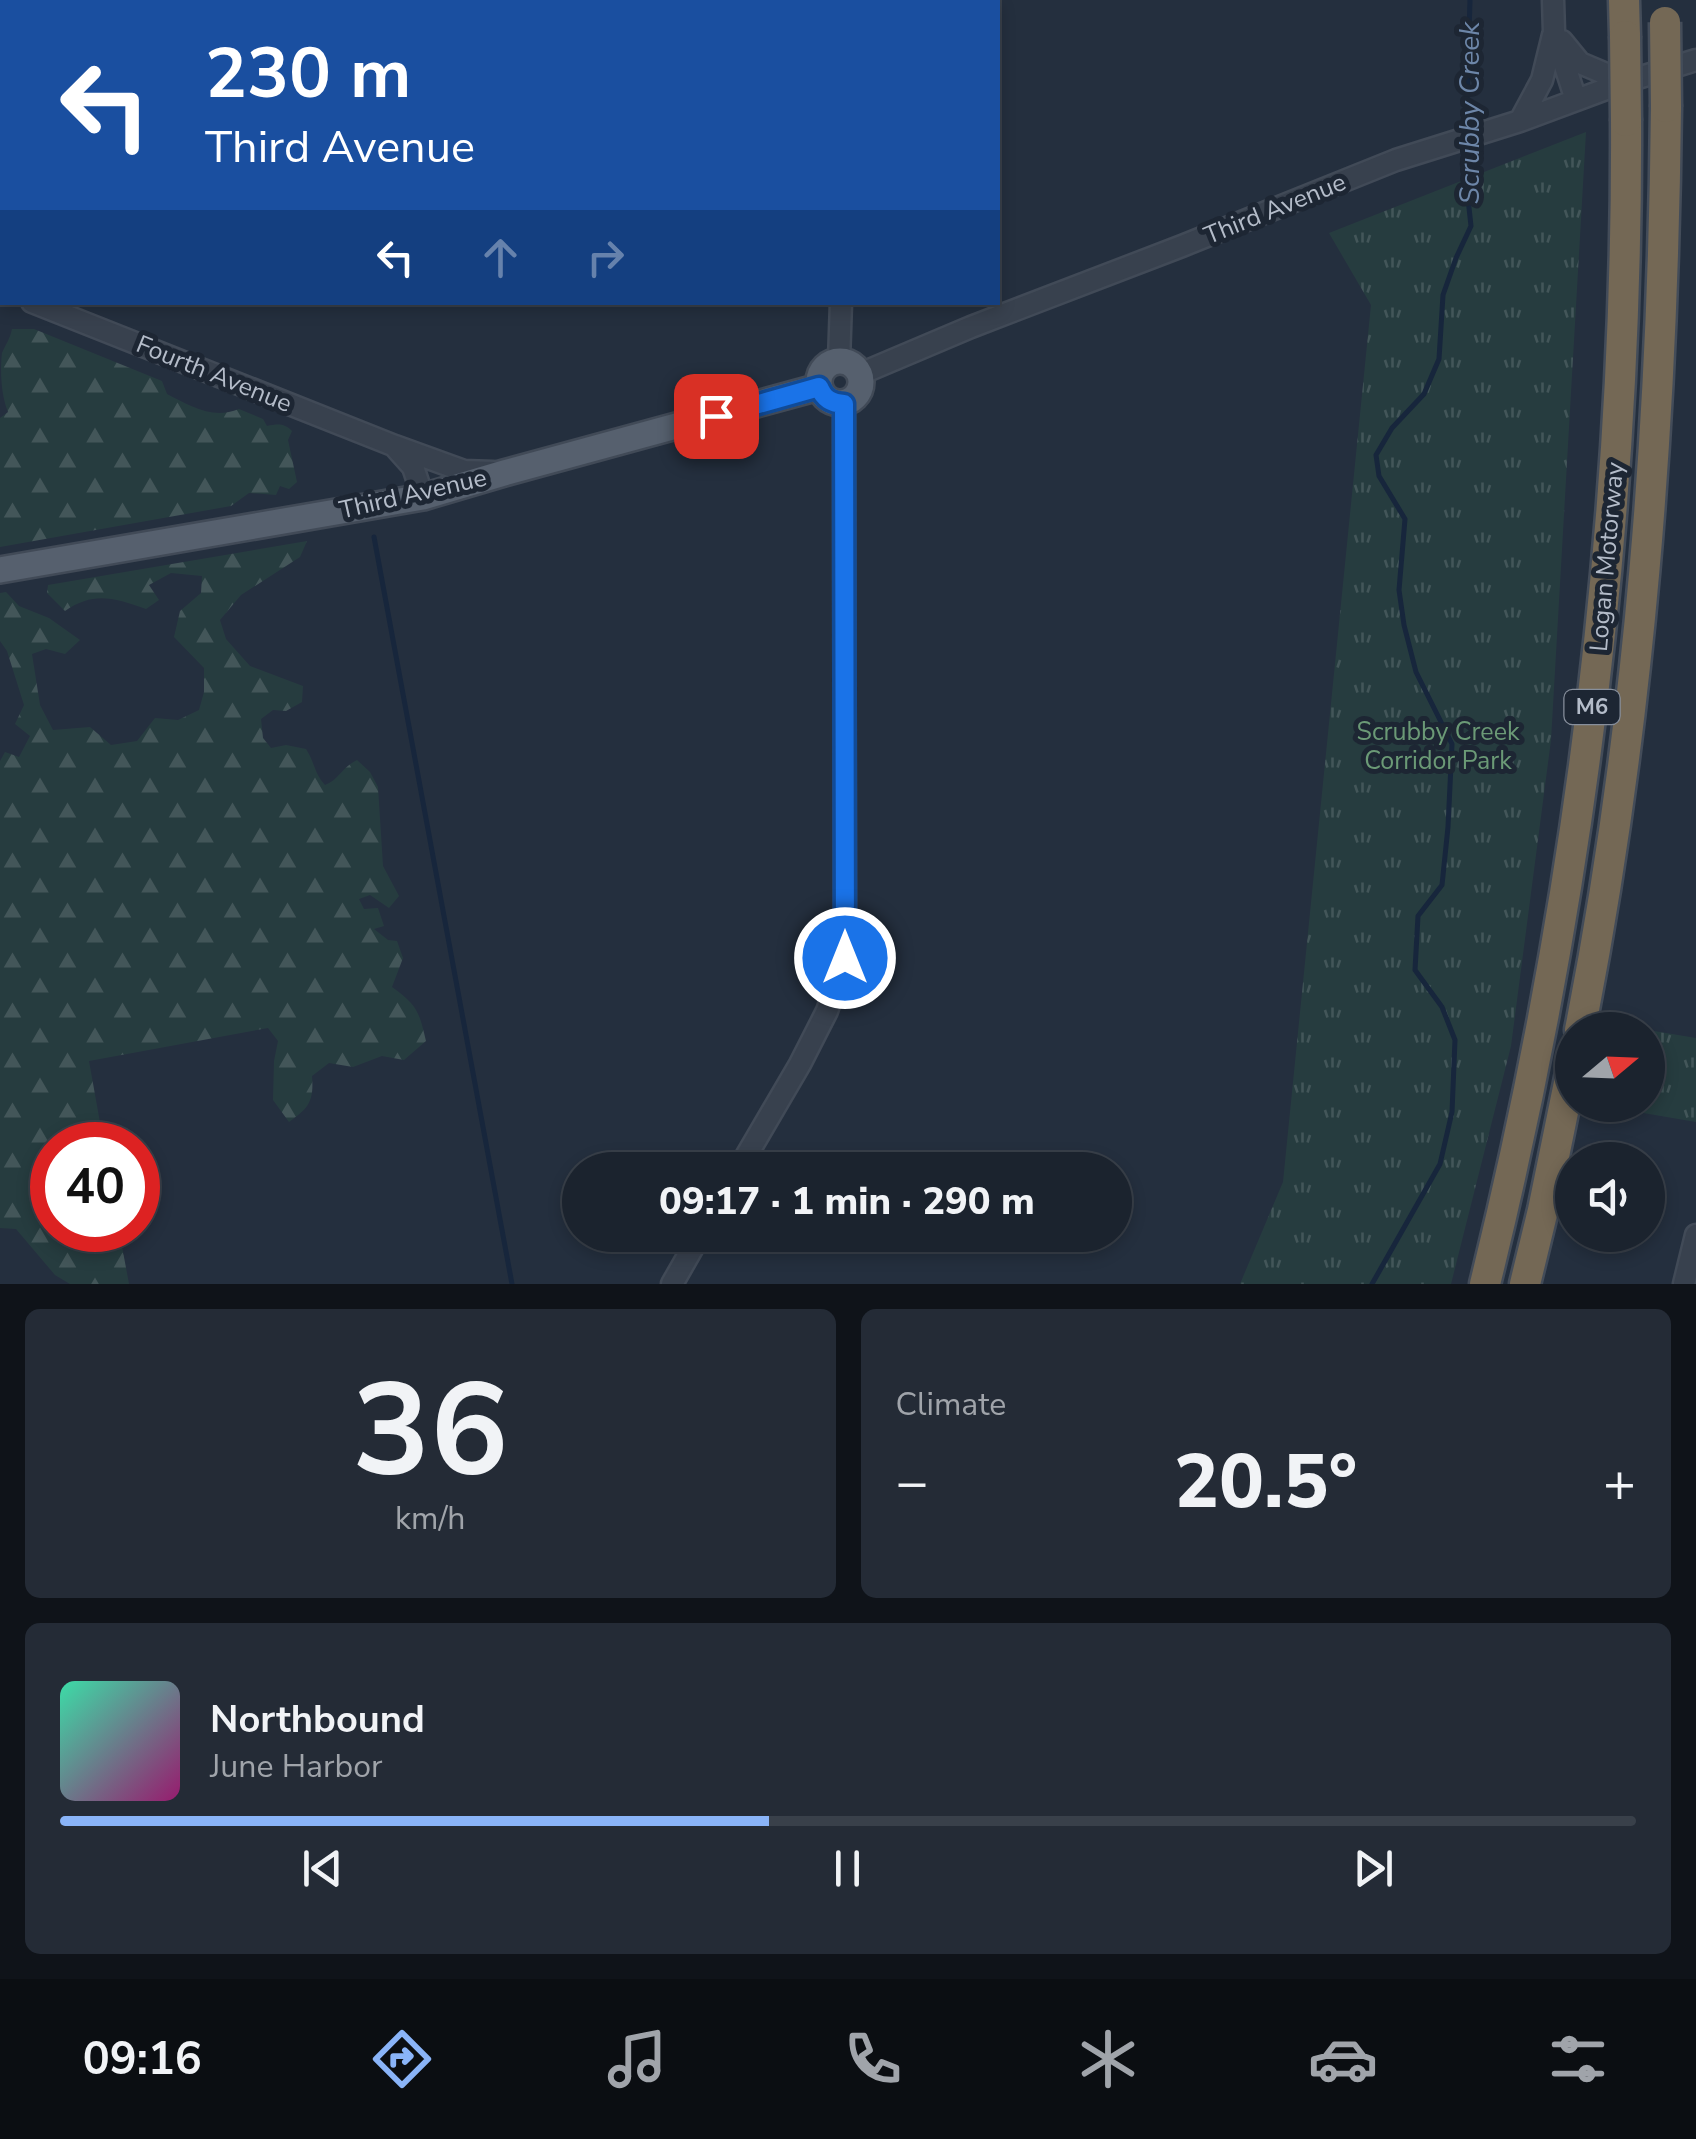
<!DOCTYPE html>
<html lang="en">
<head>
<meta charset="utf-8">
<style>
  :root { --surface:#1b232e; --page:#242b36; --text:#f1f3f6; --muted:#a0a4aa; --line:#39404a; --accent:#8ab4f8 }
  body { margin:0; font-family:"Nunito Sans",sans-serif; background:var(--page); color:var(--text); height:100vh; display:flex; flex-direction:column; font-size:38px; white-space:nowrap }
  * { box-sizing:border-box; margin:0 }
  p { font-size:32px; color:var(--muted) }
  .icon { flex:none; width:55px; height:55px; fill:none; stroke:currentColor; stroke-width:2; stroke-linecap:round; stroke-linejoin:round }
  .map { position:relative; height:1284px; overflow:hidden }
  .side { display:flex; flex-direction:column; gap:25px; padding:25px; background:#0f1319; flex:1 }
  .side>* { flex:none }
  .top-card { position:absolute; left:0px; top:0px; width:1000px; height:305px; box-shadow:0 5px 15px #0003,0 0 0 2px var(--line); background:#1a4fa0; color:#fff; overflow:hidden }
  .needle { width:65px; rotate:71deg }
  .controls { position:absolute; left:1555px; top:1012px; display:grid; gap:20px }
  .controls a { display:grid; place-items:center; width:110px; height:110px; border-radius:50%; background:var(--surface); box-shadow:0 5px 15px #0003,0 0 0 2px var(--line); font-size:50px }
  .speed { position:absolute; left:30px; top:1122px; display:flex; gap:20px; font-size:50px; font-weight:700; text-align:center }
  .speed>* { display:grid; place-content:center; width:130px; height:130px; border-radius:50%; background:var(--surface); box-shadow:0 5px 15px #0003,0 0 0 2px var(--line); line-height:1 }
  .speed .limit { border:15px solid #d22; background:#fff; color:#111 }
  .pin { position:absolute; display:grid; place-items:center; width:85px; height:85px; color:#fff; margin:-42px; border-radius:20px; box-shadow:0 5px 15px #0006 }
  .me { position:absolute; width:110px; margin:-55px; rotate:0deg; stroke-linejoin:round; filter:drop-shadow(0 0 8px #0008) }
  .turn { display:flex; align-items:center; gap:35px; height:210px; padding:0 40px; font-size:45px }
  .turn .icon { width:130px; height:130px; stroke-width:2.5 }
  .turn b { display:block; font-size:70px; line-height:85px }
  .lanes { display:flex; align-items:center; height:95px; padding:0 40px; background:#0003; justify-content:center; gap:50px; direction:ltr }
  .lanes .off { opacity:.35 }
  .big { font-size:75px; font-weight:800; line-height:1.1 }
  .side .widget { flex:1; display:flex; flex-direction:column; justify-content:center; gap:15px; min-width:0; padding:0 35px; border-radius:15px; background:var(--page) }
  .side .dial { align-items:center; gap:0 }
  .dial b { font-size:130px; line-height:1 }
  .song { display:flex; align-items:center; gap:30px }
  .cover { width:120px; height:120px; border-radius:15px; background:linear-gradient(135deg,hsl(160 70% 55%),hsl(320 70% 35%)) }
  .played { height:10px; border-radius:5px; background:linear-gradient(90deg,var(--accent) 45%,var(--line) 45%) }
  .keys { display:flex; justify-content:space-around; direction:ltr }
  .heat { display:flex; justify-content:space-between; align-items:center; font-size:55px; direction:ltr }
  .side .tiles { flex:1; display:grid; gap:25px; grid-template-columns:1fr 1fr }
  .widget:last-child { grid-column:span 2 }
  .trip { position:absolute; left:562px; top:1152px; width:570px; height:100px; border-radius:50px; background:var(--surface); box-shadow:0 5px 15px #0003,0 0 0 2px var(--line); font-weight:800; line-height:100px; text-align:center }
  .dock { display:flex; height:160px; justify-content:space-around; align-items:center; background:#0b0e12; color:var(--muted) }
  .dock .icon { width:70px; height:70px }
  .dock .on { color:var(--accent) }
  .dock b { font-size:45px; color:var(--text) }
  .map>svg:first-child { display:block }
  .forest { fill:url(#forest-firs) }
  .park { fill:url(#park-tufts) }
  .lines { fill:none; stroke-linecap:round; stroke-linejoin:round }
  .stream { stroke:#17263c; stroke-width:5 }
  .minor-casing { stroke:#414a57; stroke-width:25 }
  .major-casing { stroke:#414a57; stroke-width:30 }
  .highway-casing { stroke:#434c59; stroke-width:35 }
  .minor { stroke:#38414e; stroke-width:20 }
  .major { stroke:#56606e; stroke-width:25 }
  .highway { stroke:#746855; stroke-width:30 }
  .highway-bridge-casing { stroke:#434c59; stroke-width:35; stroke-linecap:butt }
  .highway-bridge { stroke:#746855; stroke-width:30 }
  .route-casing { stroke:#114b97; stroke-width:25 }
  .route { stroke:#1a73e8; stroke-width:18 }
  .labels { text-anchor:middle; dominant-baseline:central; stroke-width:10; stroke-linejoin:round; paint-order:stroke }
  .shield { fill:#1d2633; stroke:#878f9c; stroke-width:2.5 }
  .shield-label { font-size:22px; font-weight:bold; fill:#b4bcc9 }
  .street-label { font-size:25px; fill:#b4bcc9; stroke:#1d2633 }
  .park-label { font-size:25px; fill:#6b9a76; stroke:#1d2633 }
  .water-label { font-size:28px; font-style:italic; fill:#6d86a8; stroke:#1d2633 }
</style>
</head>
<body>
<div class="map">
<svg width="1696" height="1284" viewBox="0 0 1696 1284">
  <defs>
    <pattern id="forest-firs" width="22" height="20" patternUnits="userSpaceOnUse" patternTransform="scale(2.5)"><rect width="22" height="20" fill="#263c3f"/><path d="M5 1l3.5 6h-7zM16 11l3.5 6h-7z" fill="#435659"/></pattern>
    <pattern id="park-tufts" width="24" height="20" patternUnits="userSpaceOnUse" patternTransform="scale(2.5)"><rect width="24" height="20" fill="#263c3f"/><path d="M3 7l-1-3M5 7V3M7 7l1-3M15 17l-1-3M17 17v-4M19 17l1-3" fill="none" stroke="#435659"/></pattern>
  </defs>
  <rect width="100%" height="100%" fill="#242f3e"/>
  <path class="forest" d="M12 329H34L162 381 167 394C191 406 212 420 239 409L263 419 267 426C278 424 284 423 292 431L288 440 297 482 289 489 280 486 276 495 249 493 231 506 0 547V418L8 412C1 395 0 370 2 353 6 344 10 339 12 329Z
    M307 541 300 557 241 595 220 620 226 639 250 666 303 686 302 702 286 711 273 710 261 719 263 738 271 748 286 745 306 749C315 763 314 773 325 785 340 779 341 768 357 760L370 772 378 787 383 866 399 896 389 908 370 895 359 899 364 909 378 908 384 926 374 929 388 940 397 941 403 958 392 987C417 1005 419 1011 426 1041L404 1060 382 1056 353 1067 329 1063 312 1076C314 1101 309 1108 289 1122L273 1100 274 1061 278 1041 268 1028 89 1061 104 1145H52V1230H119L129 1284H70L55 1275 16 1229 0 1228V761L5 752 19 757 30 736 15 724 24 705 7 651 0 641V593L6 592 19 606 49 618 80 640 65 654 46 649 32 654 40 705 53 730 90 727 111 745 137 741 155 718 178 720 199 710 204 692V668L174 637 180 611 201 593 202 576 171 573 149 585 159 600 146 609C114 598 94 591 65 611L47 593 48 585Z"/>
  <path class="park" d="M1586 132 1551 740 1511 1046 1451 1284H1240L1283 1182 1371 305 1329 233Z
    M1637 1020 1636 1028 1696 1038V1122L1620 1109 1622 1105H1648V1030H1598L1599 1023Z"/>
  <g class="lines">
    <path class="stream" d="M1466 132 1470 0
      M374 537 512 1284
      M1372 1284 1440 1164 1452 1112 1455 1040 1442 1007 1415 970 1418 916 1442 885 1448 827 1452 744 1416 672 1404 625 1399 590 1405 519 1379 476 1376 455 1392 428 1424 394 1439 359 1443 295 1456 258 1471 226 1465 171V143"/>
    <g class="minor-casing">
      <path id="minor" d="M848 0V2
        M1553 0 1554 32 1576 100
        M1562 41 1580 63 1625 82
        M1520 121 1542 80 1553 35
        M0 290 2 291
        M32 302 395 446 464 471 493 472
        M839 361 841 302
        M860 374 971 327 1182 246 1396 160 1520 121 1625 82 1696 60
        M396 448 413 467 423 497
        M738 1170 800 1064 827 1011 845 958 844 404
        M672 1284 700 1235
        M1684 1284 1696 1235"/>
    </g>
    <g class="major-casing">
      <path id="major" d="M819 382a21 21 0 1 1 42 0a21 21 0 1 1-42 0Z
        M0 570 423 497 504 473 819 387"/>
    </g>
    <g class="highway-casing">
      <path id="highway" d="M1624 0 1625 36
        M1580 1030C1640 726 1663 417 1666 107
        M1485 1284C1579 903 1628 513 1626 121
        M1525 1284 1543 1210 1572 1068"/>
    </g>
    <use href="#minor" class="minor"/>
    <use href="#major" class="major"/>
    <use href="#highway" class="highway"/>
    <g class="highway-bridge-casing">
      <path id="highway-bridge" d="M1665 22 1666 107
        M1625 36 1626 121"/>
    </g>
    <use href="#highway-bridge" class="highway-bridge"/>
  </g>
  <g class="lines">
    <g class="route-casing">
      <path id="route" d="M716 416 819 387C824 399 831 403 844 404L845 958"/>
    </g>
    <use href="#route" class="route"/>
  </g>
  <g class="labels">
    <rect class="shield" x="1564.5" y="690" width="55" height="34" rx="8"/>
    <g class="shield-label">
      <text x="1592" y="707">M6</text>
    </g>
    <g class="street-label">
      <text transform="translate(1275 209) rotate(-22)">Third Avenue</text>
      <text transform="translate(214 374) rotate(22)">Fourth Avenue</text>
      <text transform="translate(413 494) rotate(-13)">Third Avenue</text>
      <text transform="translate(1607 557) rotate(-85)">Logan Motorway</text>
    </g>
    <g class="park-label">
      <text x="1438" y="732">Scrubby Creek<tspan x="1438" dy="29">Corridor Park</tspan></text>
    </g>
    <g class="water-label">
      <text transform="translate(1470 113) rotate(-90)">Scrubby Creek</text>
    </g>
  </g>
</svg>
<div class="controls">
<a><svg class="needle" viewBox="-14 -14 28 28"><path d="M0-13l5 13h-10z" fill="#e53935"/><path d="M0 13l5-13h-10z" fill="#a0a4aa"/></svg></a>
<a><svg class="icon" aria-label="sound" viewBox="0 0 24 24"><path d="M4 9h4l5-4v14l-5-4H4zM17 9q2 3 0 6"/></svg></a>
</div>
<div class="speed"><div class="limit">40</div></div>
<div class="pin" style="left:716px;top:416px;background:#d93025"><svg class="icon" aria-label="arrive" viewBox="0 0 24 24"><path d="M6 21V4h12l-3 4 3 4H6"/></svg></div>
<svg class="me" style="left:845px;top:958px" viewBox="-20 -20 40 40"><circle r="17" fill="#1a73e8" stroke="#fff" stroke-width="3"/><path d="M0-11L8 9 0 5-8 9z" fill="#fff"/></svg>
<div class="trip">09:17 · 1 min · 290 m</div>
<div class="top-card">
<div class="turn"><svg class="icon" aria-label="left" viewBox="0 0 24 24"><path d="M17 20v-9H6M10 6l-5 5 5 5"/></svg><div><b>230 m</b>Third Avenue</div></div>
<div class="lanes"><svg class="icon" aria-label="left" viewBox="0 0 24 24"><path d="M17 20v-9H6M10 6l-5 5 5 5"/></svg><svg class="icon off" aria-label="ahead" viewBox="0 0 24 24"><path d="M12 20V5M6 11l6-6 6 6"/></svg><svg class="icon off" aria-label="right" viewBox="0 0 24 24"><path d="M7 20v-9h11M14 6l5 5-5 5"/></svg></div>
</div>
</div>
<section class="side">
<div class="tiles">
<div class="widget dial"><b>36</b><p>km/h</p></div>
<div class="widget"><p>Climate</p>
<div class="heat"><a>−</a><b class="big">20.5°</b><a>+</a></div>
</div>
<div class="widget">
<div class="song"><i class="cover"></i><div><b>Northbound</b><p>June Harbor</p></div></div>
<div class="played"></div>
<div class="keys"><svg class="icon" aria-label="previous" viewBox="0 0 24 24"><path d="M18 5L8 12l10 7zM5 5v14"/></svg><svg class="icon" aria-label="pause" viewBox="0 0 24 24"><path d="M8 5v14M16 5v14"/></svg><svg class="icon" aria-label="next" viewBox="0 0 24 24"><path d="M6 5l10 7-10 7zM19 5v14"/></svg></div>
</div>
</div>
</section>
<nav class="dock">
<b>09:16</b>
<svg class="icon on" aria-label="directions" viewBox="0 0 24 24"><path d="M12 3l9 9-9 9-9-9zM9 14v-3h6M13 9l2 2-2 2"/></svg>
<svg class="icon" aria-label="music" viewBox="0 0 24 24"><path d="M9 18V5l10-2v13"/><circle cx="6" cy="18" r="3"/><circle cx="16" cy="16" r="3"/></svg>
<svg class="icon" aria-label="phone" viewBox="0 0 24 24"><path d="M5 4h4l2 5-3 2q2 4 5 5l2-3 5 2v4C11 20 4 13 5 4z"/></svg>
<svg class="icon" aria-label="climate" viewBox="0 0 24 24"><path d="M12 3v18M4 7l16 10M4 17L20 7"/></svg>
<svg class="icon" aria-label="car" viewBox="0 0 24 24"><path d="M5 17H2v-5l4-1 3-4h7l3 4 3 1v5h-3M9 17h6M6 11h13"/><circle cx="7" cy="17" r="2"/><circle cx="17" cy="17" r="2"/></svg>
<svg class="icon" aria-label="filters" viewBox="0 0 24 24"><path d="M4 7h16M4 17h16"/><circle cx="9" cy="7" r="2"/><circle cx="15" cy="17" r="2"/></svg>
</nav>
</body>
</html>
